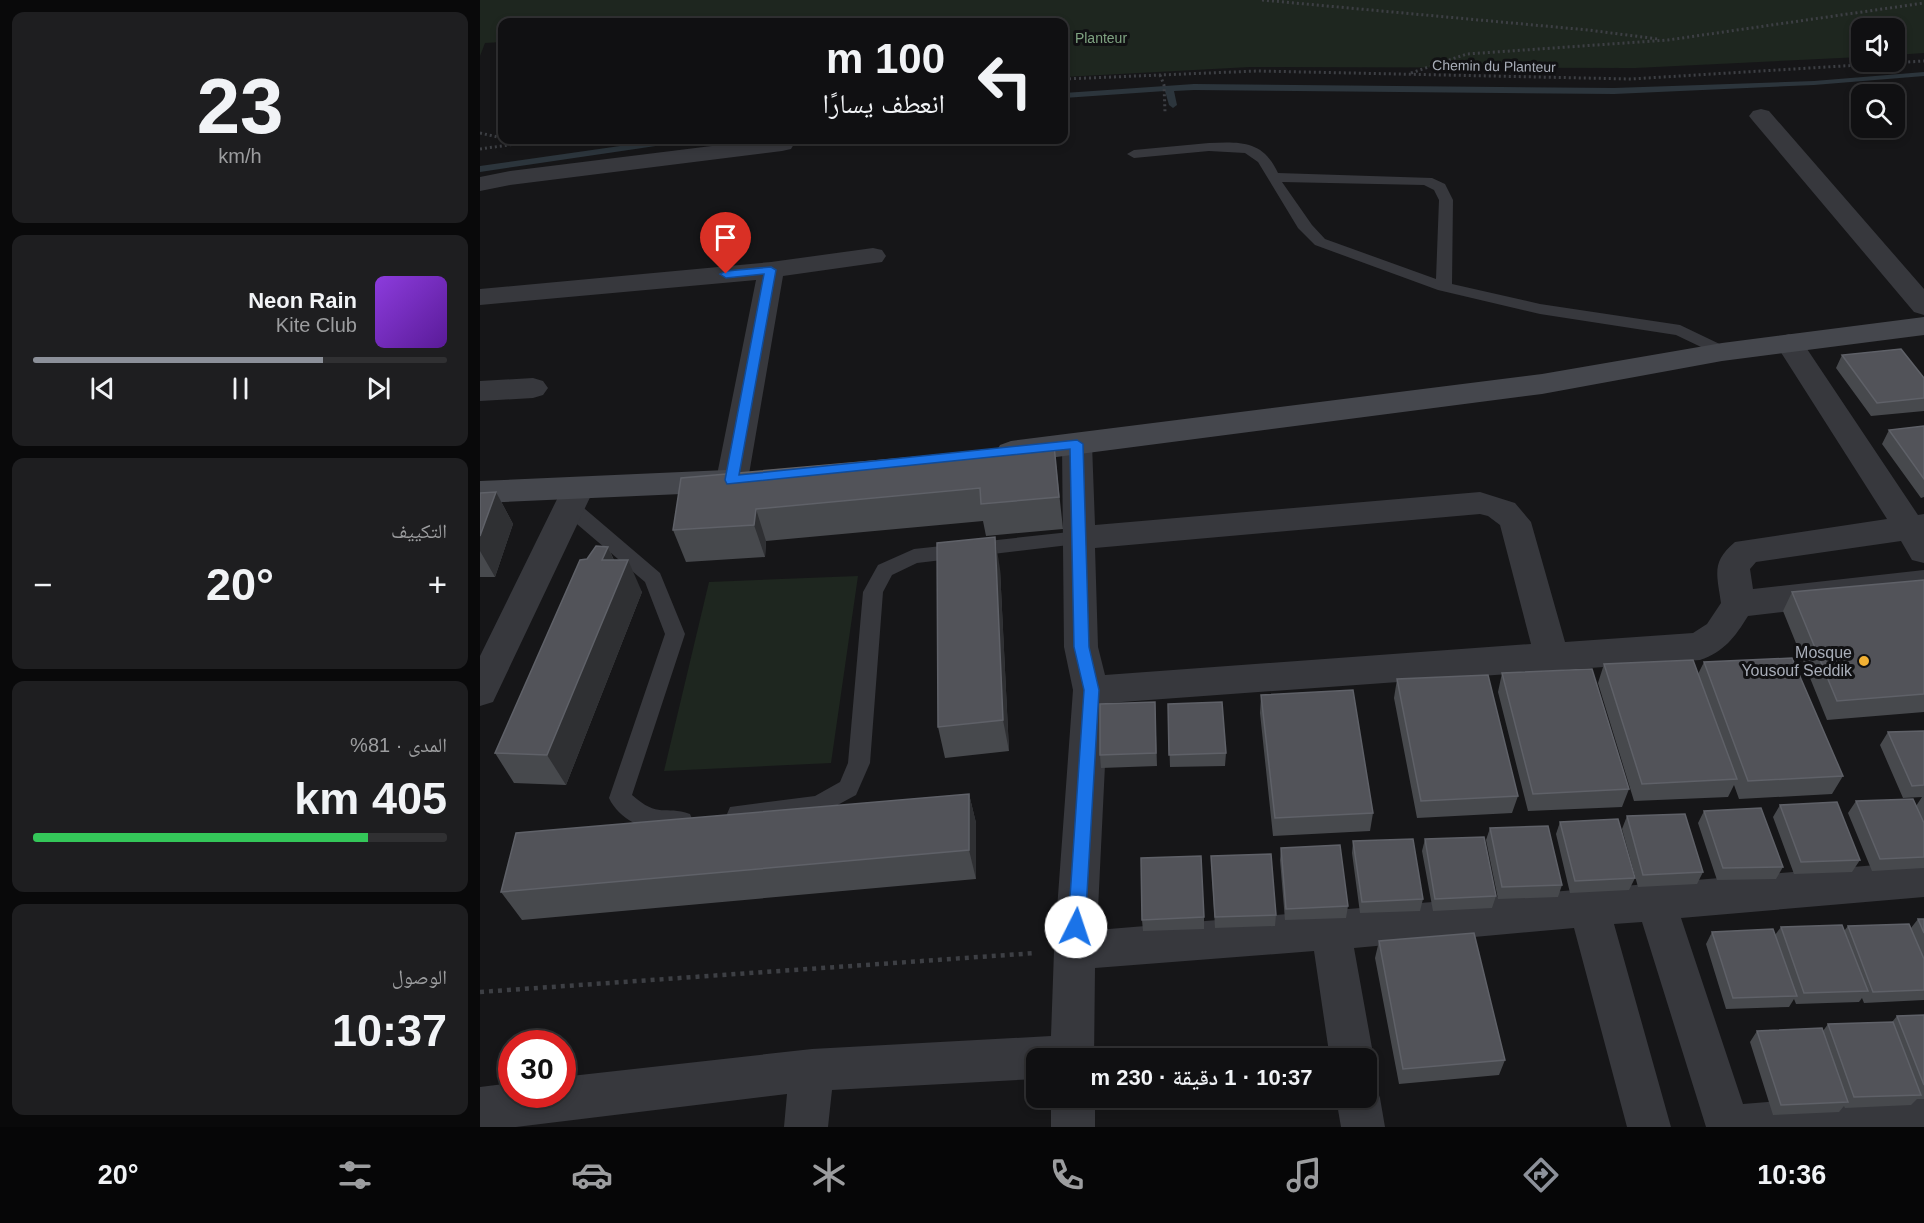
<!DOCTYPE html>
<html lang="ar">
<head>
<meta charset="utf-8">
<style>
  :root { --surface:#101012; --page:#1e1e20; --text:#f1f3f6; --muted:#9c9d9f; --line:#303032; --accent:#8c9099 }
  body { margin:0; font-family:Helvetica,"Noto Naskh Arabic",sans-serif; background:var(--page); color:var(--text); direction:rtl; height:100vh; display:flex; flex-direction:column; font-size:22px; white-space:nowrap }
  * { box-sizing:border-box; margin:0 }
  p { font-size:20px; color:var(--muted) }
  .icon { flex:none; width:33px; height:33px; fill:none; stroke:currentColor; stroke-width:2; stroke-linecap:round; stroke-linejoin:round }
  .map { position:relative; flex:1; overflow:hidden; direction:ltr }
  .details { display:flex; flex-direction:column; gap:12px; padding:12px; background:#09090a; width:480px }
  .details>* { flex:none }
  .guide { position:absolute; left:18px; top:18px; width:570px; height:126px; border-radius:12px; box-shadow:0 3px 9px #0003,0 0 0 2px var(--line); direction:rtl; background:#101012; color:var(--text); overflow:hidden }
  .buttons { position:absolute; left:1371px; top:18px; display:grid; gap:12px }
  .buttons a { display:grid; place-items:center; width:54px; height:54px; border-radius:12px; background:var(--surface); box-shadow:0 3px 9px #0003,0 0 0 2px var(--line); font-size:30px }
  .speed { position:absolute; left:18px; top:1030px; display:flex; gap:12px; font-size:30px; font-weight:700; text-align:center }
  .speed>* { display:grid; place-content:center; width:78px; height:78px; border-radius:50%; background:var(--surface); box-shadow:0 3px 9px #0003,0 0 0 2px var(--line); line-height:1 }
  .speed .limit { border:9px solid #d22; background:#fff; color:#111 }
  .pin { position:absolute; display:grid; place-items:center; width:51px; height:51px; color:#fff; margin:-62px -26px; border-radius:50% 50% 50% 0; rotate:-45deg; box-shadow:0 0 6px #0007 }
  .pin .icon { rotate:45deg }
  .me { position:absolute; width:66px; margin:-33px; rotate:4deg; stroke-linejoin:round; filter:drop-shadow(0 0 4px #0008) }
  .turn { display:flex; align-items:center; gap:21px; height:126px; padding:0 24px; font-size:27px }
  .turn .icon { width:78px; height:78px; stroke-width:2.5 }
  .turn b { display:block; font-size:42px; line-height:51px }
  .big { font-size:45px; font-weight:600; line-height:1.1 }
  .details .tile { flex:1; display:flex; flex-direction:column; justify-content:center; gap:9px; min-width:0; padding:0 21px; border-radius:12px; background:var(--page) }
  .details .dial { align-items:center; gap:0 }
  .dial b { font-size:78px; line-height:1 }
  .song { display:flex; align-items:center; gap:18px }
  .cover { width:72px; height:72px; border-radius:9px; background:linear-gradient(135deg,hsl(270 70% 55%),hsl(270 70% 35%)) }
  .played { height:6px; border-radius:3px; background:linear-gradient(90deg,var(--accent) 70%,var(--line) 70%) }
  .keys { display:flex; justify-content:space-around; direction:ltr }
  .heat { display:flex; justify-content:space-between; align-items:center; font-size:33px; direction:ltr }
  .charge { height:9px; border-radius:4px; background:linear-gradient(90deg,#34c759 81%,var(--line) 0) }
  .trip { position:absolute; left:546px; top:1048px; width:351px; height:60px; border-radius:12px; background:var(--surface); box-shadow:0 3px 9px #0003,0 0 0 2px var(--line); font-weight:600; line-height:60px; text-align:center; direction:rtl }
  .dock { display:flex; height:96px; justify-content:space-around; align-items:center; background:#060607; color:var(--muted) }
  .dock .icon { width:42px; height:42px }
  .dock .selected { color:var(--accent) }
  .dock b { font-size:27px; color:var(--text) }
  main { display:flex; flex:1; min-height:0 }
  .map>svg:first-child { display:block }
  .green { fill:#1e261f }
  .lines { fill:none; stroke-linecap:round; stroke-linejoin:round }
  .stream { fill:#2c353c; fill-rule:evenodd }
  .path-far1 { stroke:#3d3f44; stroke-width:3; stroke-dasharray:2 3; stroke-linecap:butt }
  .path { stroke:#3d3f44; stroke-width:4.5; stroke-dasharray:4 5; stroke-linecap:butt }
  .lane { fill:#37383d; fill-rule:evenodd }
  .street { fill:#37383d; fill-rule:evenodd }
  .secondary { fill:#45474d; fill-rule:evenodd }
  .wall { fill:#47494d }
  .shaded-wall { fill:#2f3033 }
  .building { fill:#525359; stroke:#5f6168; stroke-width:1.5 }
  .route { fill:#1a73e8; stroke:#114b97; stroke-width:1.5 }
  .poi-dot { fill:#f2b134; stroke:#111113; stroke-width:2 }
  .labels { text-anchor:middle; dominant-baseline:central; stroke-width:6; stroke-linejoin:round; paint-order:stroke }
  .far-park-label { font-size:14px; fill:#7fa381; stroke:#111113 }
  .far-street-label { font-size:14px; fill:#a8adb8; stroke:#111113 }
  .poi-label { font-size:16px; fill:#a8adb8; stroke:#111113; text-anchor:end }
</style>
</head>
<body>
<main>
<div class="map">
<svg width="1444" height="1127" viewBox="0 0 1444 1127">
  <rect width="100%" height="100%" fill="#161618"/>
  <path class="green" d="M0 0H1444V53L1415 55 1414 28H1382L1381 57 1155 68 770 67 584 77V22H22V42L5 43 0 56Z
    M378 576 351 763 184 771 229 582Z"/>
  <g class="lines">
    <path class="stream" d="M1444 72V76L1334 85 1134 94 714 90 694 91 697 105 693 108 689 105 685 91 584 98V93L714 84 1134 88 1334 81Z
      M182 140H200L196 143 0 172V166Z"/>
    <path class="path-far1" d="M782 0 1108 30 1178 39
      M931 73 987 54 1188 40 1444 3
      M680 75 684 85 685 112
      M584 79 777 71 1151 79 1444 61
      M0 133 22 138
      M29 140 40 142
      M0 149 64 140"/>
    <path class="path" d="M0 992 556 953"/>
    <path class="lane" d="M729 143C760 142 783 140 798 173L952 178 965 184 973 200 972 284 1060 304 1200 325 1248 348 1250 352 1248 356 1242 357 1196 335 1060 314 958 290 835 245 818 228 778 162 765 153 729 151 654 158 647 154 654 150ZM802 182 944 185 954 190 959 200 956 279 845 239 832 225Z
      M91 501 98 503 180 573 205 634 152 795C179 819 184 805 210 814L213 821 210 828C182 838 142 826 129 798L185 634 165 582 84 513 82 508 84 503Z
      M599 531 606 533 609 538 606 543 437 563 412 575 403 592 390 763 376 795 339 815 258 824 250 821 247 814 250 807 335 796 360 782 368 763 383 592 398 565 434 549Z"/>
    <path class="street" d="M1281 109 1289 111 1444 289V315L1434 312 1273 121 1269 116 1273 111Z
      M280 140H311L314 144 311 149 302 151 30 185 0 191V177L30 171Z
      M393 248 402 250 406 256 402 262 303 276 268 480 263 488 252 491 241 488 236 480 276 280 0 305V289L291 262Z
      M1309 334 1319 337 1438 515 1444 514V563L1432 560 1421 541 1276 562 1270 569 1273 589 1444 570V596L1268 616C1255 637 1244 652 1220 660L628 703 617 930 1444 861V897L1201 918 1263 1104 1444 1089V1127H1226L1162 922 1134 924 1191 1127H1147L1094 928 874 948 894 1059 886 1074V1059H850L834 951 615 968 614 1059H556V1079L352 1090 348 1127H304L307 1094 36 1127H0V1087L32 1083V1095H82V1077L332 1049 571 1036 574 951 593 690 584 647 582 444 586 437 597 434 608 437 612 444 615 525 1000 492 1035 503 1051 522 1085 642 1213 633 1227 624 1241 603C1237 574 1231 562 1255 542L1407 519 1295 343 1299 337ZM1000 514 1008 516 1020 525 1051 644 625 675 618 647 615 548Z
      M53 378 63 381 68 388 63 395 53 398 0 401V381Z
      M98 478 109 481 114 489 13 702 0 706V656L82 489 87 481Z
      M886 1079 894 1082 900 1098 905 1127H861L856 1098H886Z
      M571 1098H615V1127H571Z"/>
    <path class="secondary" d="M1444 317V335L1242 361 1062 394 531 463 520 459 516 452 520 445 531 441 1062 374 1242 343Z
      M246 470 257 473 262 481 257 489 246 492 0 503V481Z"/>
  </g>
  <path class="wall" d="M1362 355 1444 378V411L1391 416 1356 368Z
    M1444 426V497L1441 498 1402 444 1409 430Z
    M574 445 583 529 506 536 503 521 286 541 285 557 206 562 193 530 201 478Z
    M16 492 33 524 15 577H0V493Z
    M128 547 134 560 162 592 86 785 34 783 15 753 107 559Z
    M520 569 529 751 465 758 458 727Z
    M1444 580V712L1347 720 1303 611 1312 592Z
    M1224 662 1363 776 1352 794 1259 799 1254 785 1248 797 1154 801 1118 683 1124 664 1218 674Z
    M1022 673 1149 789 1142 807 1048 811 1018 692Z
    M917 679 1038 796 1032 813 937 818 914 698Z
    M781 695 893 813 890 831 793 836 780 713Z
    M675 702 677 766 621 768 620 755Z
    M688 704 746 753 745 766 690 767Z
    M1444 731V868L1392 871 1368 813 1376 801 1436 806 1442 797 1423 798 1400 745 1408 732Z
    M489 794 496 823V879L42 920 21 892Z
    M1300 805 1380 860 1372 872 1314 874 1293 817Z
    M1224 811 1303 867 1296 879 1237 880 1218 823Z
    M1147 816 1223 872 1217 884 1158 887 1142 829Z
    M1080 822 1155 878 1149 890 1090 893 1076 834Z
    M1010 828 1082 885 1078 897 1018 899 1006 840Z
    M945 839 1016 896 1012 908 953 911 942 851Z
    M873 841 943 899 940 911 880 913 872 853Z
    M801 848 868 906 866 918 805 920 800 860Z
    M731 856 796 915 795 926 735 928Z
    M724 917V929L663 931 662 920Z
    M1438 919H1444V1000L1384 1003 1382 998 1379 1002 1316 1004 1314 999 1309 1007 1246 1009 1226 944 1232 932 1295 935 1301 927 1364 931 1368 926 1431 928Z
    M899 941 1025 1060 1019 1075 919 1084 895 958Z
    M1444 1015V1099H1437L1431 1105 1365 1108 1364 1106 1359 1112 1293 1115 1270 1042 1277 1031H1343L1348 1024 1412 1022 1417 1016Z"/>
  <path class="shaded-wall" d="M16 492 33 524 15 577 0 551V536Z
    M276 509 286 541 285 557 274 525Z
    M515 537 520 569 529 751 523 720Z
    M128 547 141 577 148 560 162 592 86 785 67 755 122 560Z
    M489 794 496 823V879L489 850Z"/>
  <path class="building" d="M1421 349 1444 378V398L1397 403 1362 355Z
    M1444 426V479L1409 430Z
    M574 445 579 497 501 504 500 488 276 509 274 525 193 530 201 478Z
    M16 492 0 536V493Z
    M515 537 523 720 458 727 457 543Z
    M116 546 128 547 122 560H148L67 755 15 753 100 560 107 559Z
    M1444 580V694L1357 701 1312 592Z
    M1312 658 1363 776 1268 781 1224 662Z
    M1213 660 1257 779 1162 784 1124 664Z
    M1112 669 1149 789 1053 794 1022 673Z
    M1008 675 1038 796 941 801 917 679Z
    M873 690 893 813 795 818 781 695Z
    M675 702 676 753 620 755V704Z
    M742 702 746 753 689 755 688 704Z
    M1444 731V785L1432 786 1408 732Z
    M489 794V850L21 892 36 833Z
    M1433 799 1444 823V857L1400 859 1376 801Z
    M1357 802 1380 860 1321 862 1300 805Z
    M1281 808 1303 867 1243 868 1224 811Z
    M1205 814 1223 872 1163 875 1147 816Z
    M1138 819 1155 878 1095 881 1080 822Z
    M1068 826 1082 885 1022 887 1010 828Z
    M1004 837 1016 896 955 899 945 839Z
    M933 839 943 899 882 902 873 841Z
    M860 845 868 906 806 909 801 848Z
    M791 854 796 915 735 917 731 856Z
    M721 856 724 917 662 920 661 858Z
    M1438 919H1444V933Z
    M1429 924 1444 959V990L1393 992 1368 926Z
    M1362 925 1388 991 1324 993 1301 927Z
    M1293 929 1317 996 1253 998 1232 932Z
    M994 933 1025 1060 923 1069 899 941Z
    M1444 1015V1085L1417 1016Z
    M1413 1022 1441 1095 1374 1097 1348 1024Z
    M1342 1028 1368 1102 1301 1105 1277 1031Z"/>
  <path class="route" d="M291 267 296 270 259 475 597 440 603 444 609 647 619 690 605 927 602 932 596 935 590 932 588 927 604 690 594 647 590 449 247 484 245 480 284 274 246 278 240 274 246 271Z"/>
  <circle class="poi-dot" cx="1384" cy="661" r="6"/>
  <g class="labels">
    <g class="far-park-label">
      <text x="621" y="38">Planteur</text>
    </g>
    <g class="far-street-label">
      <text transform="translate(1014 66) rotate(1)">Chemin du Planteur</text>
    </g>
    <g class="poi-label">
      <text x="1372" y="652">Mosque<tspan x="1372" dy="18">Yousouf Seddik</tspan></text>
    </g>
  </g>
</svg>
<div class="buttons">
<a><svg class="icon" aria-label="sound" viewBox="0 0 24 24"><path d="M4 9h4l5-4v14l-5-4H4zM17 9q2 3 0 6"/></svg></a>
<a><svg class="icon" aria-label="search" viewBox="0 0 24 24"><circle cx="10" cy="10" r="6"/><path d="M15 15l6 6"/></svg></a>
</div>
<div class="speed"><div class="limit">30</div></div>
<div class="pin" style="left:246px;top:274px;background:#d93025"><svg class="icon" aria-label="arrive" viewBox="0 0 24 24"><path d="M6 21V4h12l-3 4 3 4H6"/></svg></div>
<svg class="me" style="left:596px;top:927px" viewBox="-20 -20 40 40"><circle r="19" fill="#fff"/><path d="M0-13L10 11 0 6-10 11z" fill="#1a73e8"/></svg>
<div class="trip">10:37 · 1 دقيقة · 230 m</div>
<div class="guide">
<div class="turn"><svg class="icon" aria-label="left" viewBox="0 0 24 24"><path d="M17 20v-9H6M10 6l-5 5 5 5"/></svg><div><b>100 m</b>انعطف يسارًا</div></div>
</div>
</div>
<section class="details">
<div class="tile dial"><b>23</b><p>km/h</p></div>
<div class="tile">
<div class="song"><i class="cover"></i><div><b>Neon Rain</b><p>Kite Club</p></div></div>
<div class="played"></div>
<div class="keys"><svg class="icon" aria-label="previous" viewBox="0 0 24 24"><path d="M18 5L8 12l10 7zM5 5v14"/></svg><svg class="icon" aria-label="pause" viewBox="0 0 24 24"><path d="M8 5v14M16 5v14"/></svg><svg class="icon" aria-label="next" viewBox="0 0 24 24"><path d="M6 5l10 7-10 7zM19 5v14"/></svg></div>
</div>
<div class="tile"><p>التكييف</p>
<div class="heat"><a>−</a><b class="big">20°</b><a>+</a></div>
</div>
<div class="tile"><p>المدى · 81%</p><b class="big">405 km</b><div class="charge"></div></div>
<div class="tile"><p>الوصول</p><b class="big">10:37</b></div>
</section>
</main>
<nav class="dock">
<b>10:36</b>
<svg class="icon selected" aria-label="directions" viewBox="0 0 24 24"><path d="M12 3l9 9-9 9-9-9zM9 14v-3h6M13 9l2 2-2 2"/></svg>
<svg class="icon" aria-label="music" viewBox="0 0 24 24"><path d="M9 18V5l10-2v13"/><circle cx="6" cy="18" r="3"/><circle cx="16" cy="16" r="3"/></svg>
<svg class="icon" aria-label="phone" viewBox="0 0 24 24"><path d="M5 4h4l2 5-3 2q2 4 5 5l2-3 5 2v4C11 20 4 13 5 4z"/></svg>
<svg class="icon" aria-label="climate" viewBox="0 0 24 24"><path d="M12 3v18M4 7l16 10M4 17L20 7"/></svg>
<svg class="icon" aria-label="car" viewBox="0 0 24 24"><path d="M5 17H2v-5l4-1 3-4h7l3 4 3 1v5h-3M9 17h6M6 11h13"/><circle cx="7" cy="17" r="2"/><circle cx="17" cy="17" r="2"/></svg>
<svg class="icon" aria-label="filters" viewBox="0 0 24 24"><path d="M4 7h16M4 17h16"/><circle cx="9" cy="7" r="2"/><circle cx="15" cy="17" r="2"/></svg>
<b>20°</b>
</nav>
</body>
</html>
